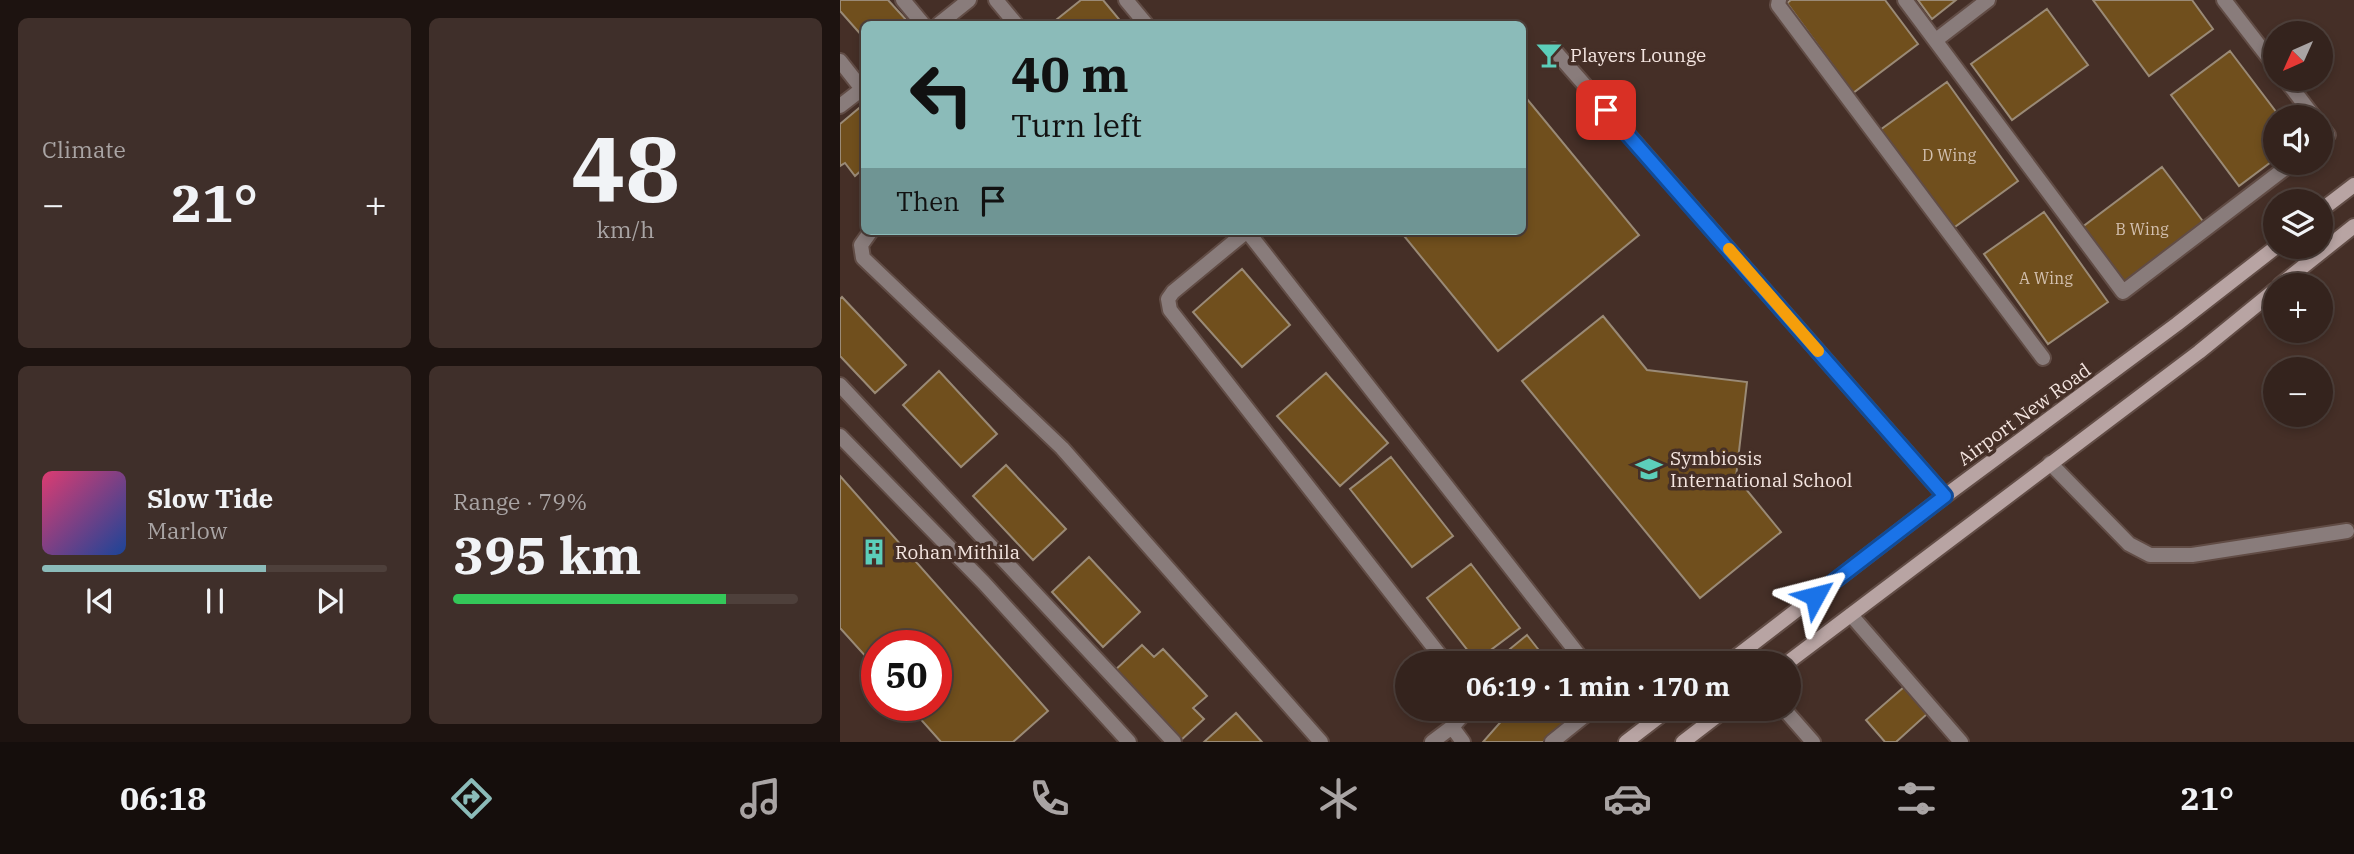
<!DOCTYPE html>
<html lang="en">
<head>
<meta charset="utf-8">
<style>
  :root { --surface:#34231d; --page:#3f2f2a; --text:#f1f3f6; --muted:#a9a4a4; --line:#4e403b; --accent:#8bbbb9 }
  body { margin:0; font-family:"IBM Plex Serif",serif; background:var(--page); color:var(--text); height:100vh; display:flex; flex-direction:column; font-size:26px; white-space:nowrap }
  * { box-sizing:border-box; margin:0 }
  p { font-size:23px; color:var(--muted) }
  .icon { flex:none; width:38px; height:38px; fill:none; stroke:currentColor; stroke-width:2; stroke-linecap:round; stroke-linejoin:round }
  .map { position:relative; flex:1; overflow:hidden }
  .details { display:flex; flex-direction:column; gap:18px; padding:18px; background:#1d1310; width:840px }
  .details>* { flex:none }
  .top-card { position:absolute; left:21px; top:21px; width:665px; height:214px; border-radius:10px; box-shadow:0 4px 10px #0003,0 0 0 2px var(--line); background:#8bbbb9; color:#111; overflow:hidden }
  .needle { width:46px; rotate:225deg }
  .tools { position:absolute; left:1423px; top:21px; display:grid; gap:14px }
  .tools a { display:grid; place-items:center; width:70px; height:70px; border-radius:50%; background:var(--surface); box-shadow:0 4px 10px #0003,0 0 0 2px var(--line); font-size:35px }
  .speed { position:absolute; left:21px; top:630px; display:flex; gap:14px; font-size:35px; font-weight:700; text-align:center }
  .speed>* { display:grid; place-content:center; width:91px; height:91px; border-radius:50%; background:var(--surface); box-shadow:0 4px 10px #0003,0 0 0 2px var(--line); line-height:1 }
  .speed .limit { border:10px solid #d22; background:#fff; color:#111 }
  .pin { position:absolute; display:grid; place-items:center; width:60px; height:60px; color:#fff; margin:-30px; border-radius:14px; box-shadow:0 4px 10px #0006 }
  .me { position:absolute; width:77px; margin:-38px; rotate:52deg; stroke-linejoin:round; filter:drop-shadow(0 0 5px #0008) }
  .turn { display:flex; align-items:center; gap:24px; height:147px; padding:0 35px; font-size:32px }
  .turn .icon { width:91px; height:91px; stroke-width:2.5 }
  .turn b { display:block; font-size:49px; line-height:60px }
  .then { display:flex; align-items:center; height:66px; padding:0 35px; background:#0003; gap:14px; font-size:26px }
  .big { font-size:52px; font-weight:800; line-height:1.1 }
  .details .card { flex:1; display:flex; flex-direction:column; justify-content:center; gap:10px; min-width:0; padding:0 24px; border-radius:10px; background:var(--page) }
  .details .dial { align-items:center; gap:0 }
  .dial b { font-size:91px; line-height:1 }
  .song { display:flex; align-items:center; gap:21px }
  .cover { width:84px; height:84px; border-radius:10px; background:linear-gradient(135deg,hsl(340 70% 55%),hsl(220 70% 35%)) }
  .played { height:7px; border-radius:4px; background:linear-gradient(90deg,var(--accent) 65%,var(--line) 65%) }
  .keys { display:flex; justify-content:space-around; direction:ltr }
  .heat { display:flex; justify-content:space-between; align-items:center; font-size:38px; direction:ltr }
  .charge { height:10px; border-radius:5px; background:linear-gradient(90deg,#34c759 79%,var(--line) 0) }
  .details .tiles { flex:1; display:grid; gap:18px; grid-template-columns:repeat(2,1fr) }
  .trip { position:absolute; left:555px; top:651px; width:406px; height:70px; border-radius:35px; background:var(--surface); box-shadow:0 4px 10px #0003,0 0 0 2px var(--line); font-weight:800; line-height:70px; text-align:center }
  .menu { display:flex; height:112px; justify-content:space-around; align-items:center; background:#150e0c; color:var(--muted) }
  .menu .icon { width:49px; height:49px }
  .menu .active { color:var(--accent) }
  .menu b { font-size:32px; color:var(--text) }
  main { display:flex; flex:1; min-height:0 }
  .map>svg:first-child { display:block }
  .building { fill:#704f1d; stroke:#9a8a76; stroke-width:2 }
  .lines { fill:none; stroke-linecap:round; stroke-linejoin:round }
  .lane-casing { stroke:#614c45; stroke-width:18 }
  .street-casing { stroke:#614c45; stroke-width:18 }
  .secondary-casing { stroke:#614c45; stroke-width:18 }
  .lane { stroke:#897c7b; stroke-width:14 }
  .street { stroke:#897c7b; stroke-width:14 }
  .secondary { stroke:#b8a4a3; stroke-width:14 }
  .route-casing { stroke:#114b97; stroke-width:18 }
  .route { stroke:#1a73e8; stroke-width:12 }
  .slow { stroke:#f59e0b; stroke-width:12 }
  .labels { text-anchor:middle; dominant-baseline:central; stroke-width:7; stroke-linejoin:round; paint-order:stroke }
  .number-label { font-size:16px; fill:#d3c0af }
  .poi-label { font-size:19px; fill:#f4e5e0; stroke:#452f27; text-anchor:start }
  .street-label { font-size:19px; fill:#f4e5e0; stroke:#452f27 }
</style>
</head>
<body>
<main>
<section class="details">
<div class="tiles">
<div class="card"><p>Climate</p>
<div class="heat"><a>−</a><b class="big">21°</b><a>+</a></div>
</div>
<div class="card dial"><b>48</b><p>km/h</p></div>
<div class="card">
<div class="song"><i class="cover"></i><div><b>Slow Tide</b><p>Marlow</p></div></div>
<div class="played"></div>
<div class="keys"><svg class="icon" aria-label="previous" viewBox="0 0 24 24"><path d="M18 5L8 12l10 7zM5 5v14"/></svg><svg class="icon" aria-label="pause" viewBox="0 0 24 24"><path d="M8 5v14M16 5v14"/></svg><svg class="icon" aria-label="next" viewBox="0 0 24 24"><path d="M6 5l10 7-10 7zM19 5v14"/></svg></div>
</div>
<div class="card"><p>Range · 79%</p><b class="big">395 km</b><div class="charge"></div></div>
</div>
</section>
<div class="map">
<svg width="1514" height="742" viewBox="0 0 1514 742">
  <rect width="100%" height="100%" fill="#452f27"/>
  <path class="building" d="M0 0H48L69 23 67 24H24V38L0 11Z
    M241 0H263L283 24H211Z
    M951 0H1045L1078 44 1013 93 947 3Z
    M1078 0H1116L1092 19Z
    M1253 0H1352L1373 29 1309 76Z
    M1207 9 1248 65 1172 120 1131 64Z
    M1390 51 1440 117H1435V159L1399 186 1331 95Z
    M1107 82 1178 181 1112 229 1040 130Z
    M682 93 799 235 658 351 560 231H682Z
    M24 104V168L15 176 5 163 0 166V124Z
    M1322 167 1368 228 1283 292 1237 231Z
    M1204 212 1268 302 1208 344 1144 254Z
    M402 269 450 325 402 367 353 312Z
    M2 297 66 365 35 393 0 356V299Z
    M763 316 807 370 907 382 896 477 941 532 860 598 682 381Z
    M99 371 157 434 121 467 63 405Z
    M486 373 548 443 500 486 437 416Z
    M551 457 613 536 572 567 510 489Z
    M166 465 226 529 193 560 133 496Z
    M0 476 208 711 173 742H101L68 705H96V646H37V669L0 628Z
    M249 557 300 612 263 647 212 592Z
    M631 564 680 628 636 661 587 598Z
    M687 635 709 663H653Z
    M302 645 314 657 323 649 367 696 353 708 364 719 339 742 273 672Z
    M1064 687 1087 714 1056 742H1045L1026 720Z
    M672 709H745L703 742H643Z
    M396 713 422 742H364Z"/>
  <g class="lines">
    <g class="lane-casing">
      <path id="lane" d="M714 50 1105 496
        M0 436 144 583 289 742
        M1210 463 1289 544 1310 555H1352L1507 531"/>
    </g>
    <g class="street-casing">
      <path id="street" d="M63 0 83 24
        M156 0 176 24
        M286 0 306 24
        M939 0 938 5 1203 358
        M1065 0 1283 292 1452 163
        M1384 0 1435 66
        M99 24 129 0
        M1096 40 1148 0
        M0 61 22 89 0 106
        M1445 79 1474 117
        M1480 125 1488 135 1480 140
        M31 231 21 245 23 258 222 448 481 742
        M0 385 334 742
        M1011 615 1121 742
        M606 663 330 310 328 299 333 292 407 231 745 663
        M944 709 973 742
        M592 742 612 727
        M623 742 612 727 628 709
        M712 742 753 709"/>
    </g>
    <g class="secondary-casing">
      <path id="secondary" d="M1480 211 1514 185
        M1440 285 1514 226
        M888 663 1105 496 1337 324 1436 247
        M947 663 1359 352 1435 290
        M786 742 829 709
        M843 742 886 709"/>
    </g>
    <use href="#lane" class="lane"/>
    <use href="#street" class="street"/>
    <use href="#secondary" class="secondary"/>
  </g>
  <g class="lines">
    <g class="route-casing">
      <path id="route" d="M766 110 1105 496 975 596"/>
    </g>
    <use href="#route" class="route"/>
    <path class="slow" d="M889 249 978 351"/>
  </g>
  <defs>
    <g id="bar-bare" transform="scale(2.1)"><path d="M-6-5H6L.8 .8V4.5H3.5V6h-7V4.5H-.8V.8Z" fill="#5cceba" stroke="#452f27" stroke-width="2.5" paint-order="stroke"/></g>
    <g id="school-bare" transform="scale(2.1)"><path d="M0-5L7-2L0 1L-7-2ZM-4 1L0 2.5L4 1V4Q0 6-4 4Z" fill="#5cceba" stroke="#452f27" stroke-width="2.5" paint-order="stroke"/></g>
    <g id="building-bare" transform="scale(2.1)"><path d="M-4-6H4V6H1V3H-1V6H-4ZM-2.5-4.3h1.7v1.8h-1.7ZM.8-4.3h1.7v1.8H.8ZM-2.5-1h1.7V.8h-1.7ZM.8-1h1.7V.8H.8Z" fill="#5cceba" stroke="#452f27" stroke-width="2.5" paint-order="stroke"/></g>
  </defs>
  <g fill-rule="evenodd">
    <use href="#bar-bare" x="709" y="55"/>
    <use href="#school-bare" x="809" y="469"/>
    <use href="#building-bare" x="34" y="552"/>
  </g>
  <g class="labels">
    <g class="number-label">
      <text x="1109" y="155">D Wing</text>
      <text x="1302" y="229">B Wing</text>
      <text x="1206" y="278">A Wing</text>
    </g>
    <g class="poi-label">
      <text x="730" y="55">Players Lounge</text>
      <text x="830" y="458">Symbiosis<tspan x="830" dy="22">International School</tspan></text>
      <text x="55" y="552">Rohan Mithila</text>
    </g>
    <g class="street-label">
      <text transform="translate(1184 414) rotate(-36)">Airport New Road</text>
    </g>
  </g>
</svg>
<div class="tools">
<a><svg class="needle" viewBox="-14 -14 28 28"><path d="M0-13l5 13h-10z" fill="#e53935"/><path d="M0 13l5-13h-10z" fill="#a9a4a4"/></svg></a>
<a><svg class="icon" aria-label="sound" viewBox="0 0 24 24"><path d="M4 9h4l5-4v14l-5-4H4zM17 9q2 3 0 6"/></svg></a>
<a><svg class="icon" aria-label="layers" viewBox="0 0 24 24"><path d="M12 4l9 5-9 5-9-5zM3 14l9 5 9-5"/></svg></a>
<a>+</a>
<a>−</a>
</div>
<div class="speed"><div class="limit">50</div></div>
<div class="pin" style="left:766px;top:110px;background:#d93025"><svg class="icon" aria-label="arrive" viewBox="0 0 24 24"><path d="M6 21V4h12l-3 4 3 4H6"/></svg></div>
<svg class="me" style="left:975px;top:596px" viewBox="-20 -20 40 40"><path d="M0-17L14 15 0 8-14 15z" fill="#1a73e8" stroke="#fff" stroke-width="4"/></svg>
<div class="trip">06:19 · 1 min · 170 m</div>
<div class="top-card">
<div class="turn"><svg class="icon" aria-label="left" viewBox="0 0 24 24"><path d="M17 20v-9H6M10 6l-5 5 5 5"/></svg><div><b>40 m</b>Turn left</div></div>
<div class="then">Then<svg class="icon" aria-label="arrive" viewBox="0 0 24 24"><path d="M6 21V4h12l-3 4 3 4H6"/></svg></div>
</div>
</div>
</main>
<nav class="menu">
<b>06:18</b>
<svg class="icon active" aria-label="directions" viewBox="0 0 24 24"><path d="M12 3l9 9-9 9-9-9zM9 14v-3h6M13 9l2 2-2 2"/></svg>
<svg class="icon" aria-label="music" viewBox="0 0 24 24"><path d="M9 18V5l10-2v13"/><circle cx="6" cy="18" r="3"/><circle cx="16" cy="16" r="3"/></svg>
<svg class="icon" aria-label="phone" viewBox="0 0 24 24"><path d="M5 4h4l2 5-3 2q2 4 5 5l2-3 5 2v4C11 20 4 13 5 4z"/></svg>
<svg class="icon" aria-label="climate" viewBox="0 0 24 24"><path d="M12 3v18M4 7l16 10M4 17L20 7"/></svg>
<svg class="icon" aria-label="car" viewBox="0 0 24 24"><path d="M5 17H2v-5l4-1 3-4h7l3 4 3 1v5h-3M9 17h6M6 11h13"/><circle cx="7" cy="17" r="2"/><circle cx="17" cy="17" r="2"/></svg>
<svg class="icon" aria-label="filters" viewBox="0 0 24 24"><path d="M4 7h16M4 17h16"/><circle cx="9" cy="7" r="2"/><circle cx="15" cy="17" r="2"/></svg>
<b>21°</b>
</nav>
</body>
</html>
